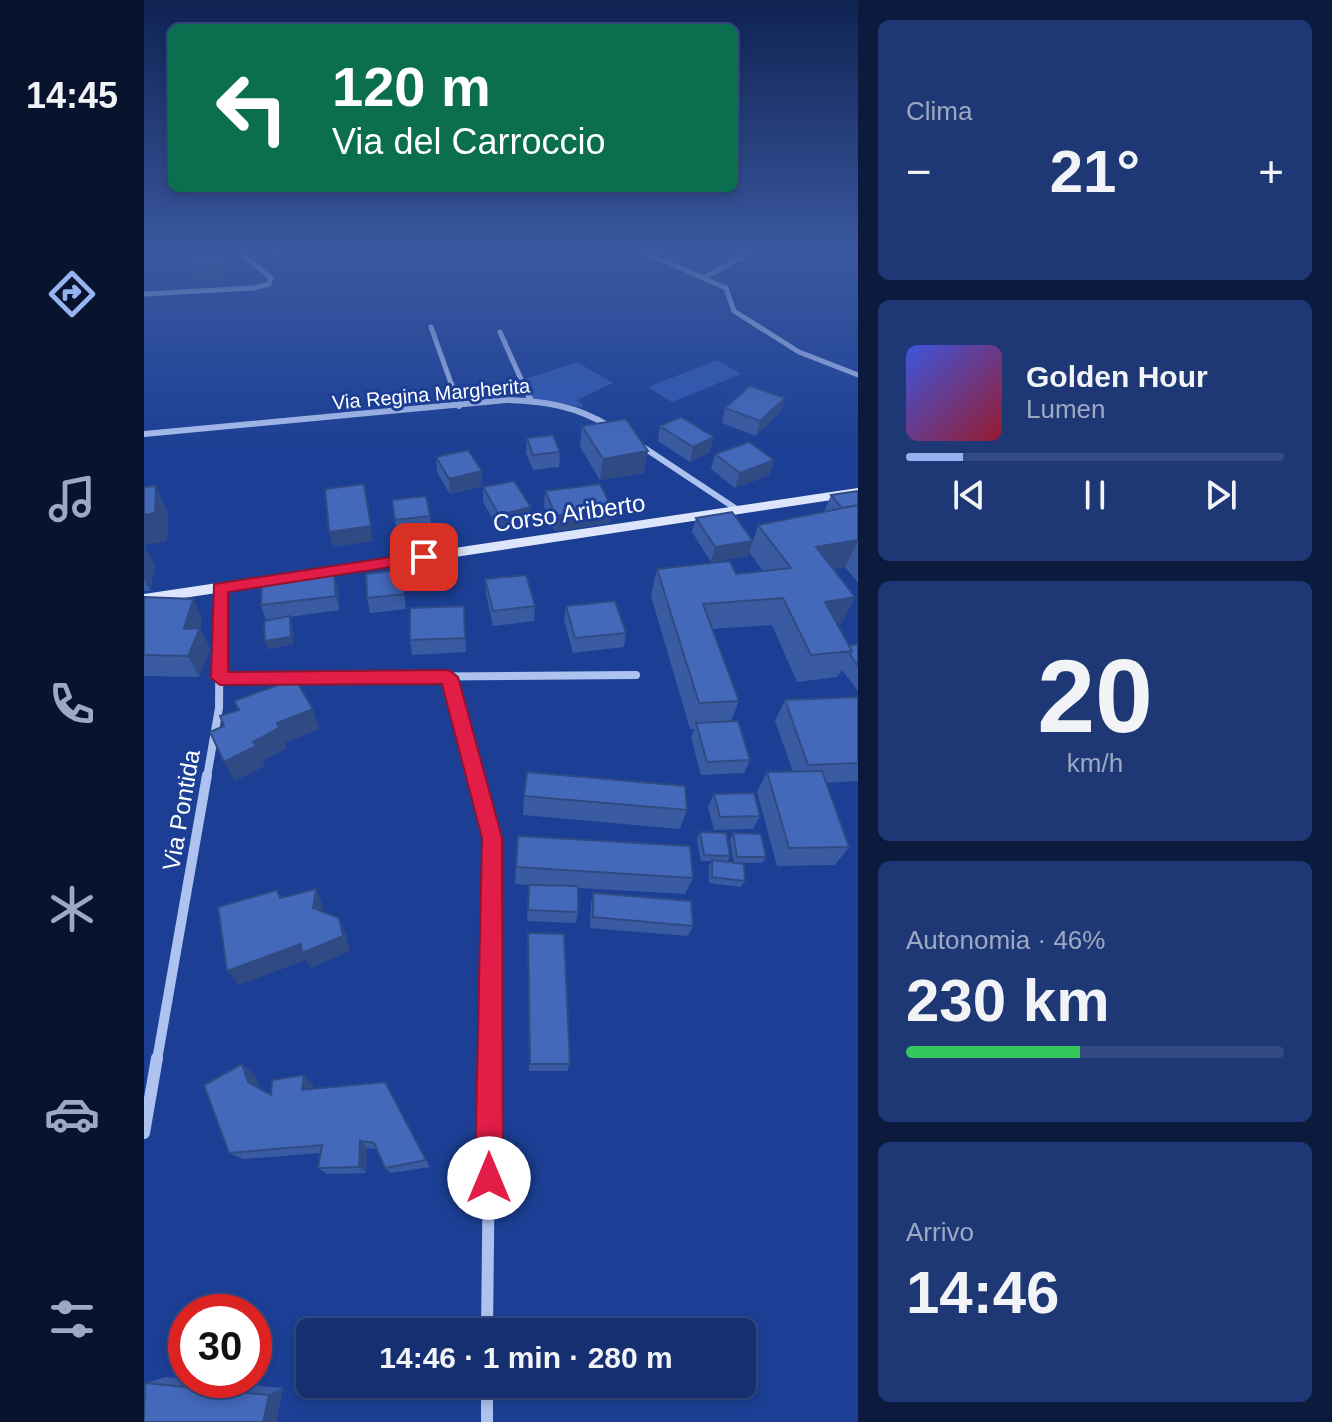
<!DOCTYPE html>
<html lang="it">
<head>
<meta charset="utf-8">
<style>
  :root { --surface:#152f70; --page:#1e3775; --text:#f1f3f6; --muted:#9da9c3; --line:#344a83; --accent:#95b2f1 }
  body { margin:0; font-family:Helvetica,sans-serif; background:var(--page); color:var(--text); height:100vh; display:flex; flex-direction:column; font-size:30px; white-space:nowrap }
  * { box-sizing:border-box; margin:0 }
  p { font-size:26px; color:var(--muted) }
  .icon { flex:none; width:44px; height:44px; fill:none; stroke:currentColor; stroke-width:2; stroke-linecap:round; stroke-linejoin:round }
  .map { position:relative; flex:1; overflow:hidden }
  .details { display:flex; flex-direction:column; gap:20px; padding:20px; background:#0c1a3e; width:474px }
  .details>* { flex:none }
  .top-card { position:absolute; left:24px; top:24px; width:570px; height:168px; border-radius:12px; box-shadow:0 4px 12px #0003,0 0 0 2px var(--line); background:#0b6e4f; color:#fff; overflow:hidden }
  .speed { position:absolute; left:24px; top:1294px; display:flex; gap:16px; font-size:40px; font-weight:700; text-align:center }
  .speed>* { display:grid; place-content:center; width:104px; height:104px; border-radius:50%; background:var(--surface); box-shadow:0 4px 12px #0003,0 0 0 2px var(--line); line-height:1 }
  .speed .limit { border:12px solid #d22; background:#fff; color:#111 }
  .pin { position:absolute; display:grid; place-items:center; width:68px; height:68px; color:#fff; margin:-34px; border-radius:16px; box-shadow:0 4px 12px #0006 }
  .me { position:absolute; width:88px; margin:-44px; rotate:0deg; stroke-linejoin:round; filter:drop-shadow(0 0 6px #0008) }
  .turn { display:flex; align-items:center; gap:28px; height:168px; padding:0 32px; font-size:36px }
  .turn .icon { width:104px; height:104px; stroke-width:2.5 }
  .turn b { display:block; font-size:56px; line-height:68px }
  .big { font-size:60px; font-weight:700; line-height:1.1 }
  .details .card { flex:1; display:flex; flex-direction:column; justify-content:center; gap:12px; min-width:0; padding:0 28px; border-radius:12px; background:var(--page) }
  .details .dial { align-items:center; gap:0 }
  .dial b { font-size:104px; line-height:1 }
  .song { display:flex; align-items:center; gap:24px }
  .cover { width:96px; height:96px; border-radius:12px; background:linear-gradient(135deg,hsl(230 70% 55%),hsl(350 70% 35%)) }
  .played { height:8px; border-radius:4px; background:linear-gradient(90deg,var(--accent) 15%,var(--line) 15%) }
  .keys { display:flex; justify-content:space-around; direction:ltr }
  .heat { display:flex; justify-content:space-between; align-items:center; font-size:44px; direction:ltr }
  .charge { height:12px; border-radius:6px; background:linear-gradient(90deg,#34c759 46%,var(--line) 0) }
  .trip { position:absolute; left:152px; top:1318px; width:460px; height:80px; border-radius:12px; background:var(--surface); box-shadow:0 4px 12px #0003,0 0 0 2px var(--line); font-weight:700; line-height:80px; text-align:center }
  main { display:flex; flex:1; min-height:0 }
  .menu { display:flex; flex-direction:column; width:144px; justify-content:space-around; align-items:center; background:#08132d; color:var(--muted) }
  .menu .icon { width:56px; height:56px }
  .menu .selected { color:var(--accent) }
  .menu b { font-size:36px; color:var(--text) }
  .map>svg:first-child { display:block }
  .green { fill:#3058b3 }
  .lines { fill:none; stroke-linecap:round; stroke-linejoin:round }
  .street-far4 { stroke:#aec2ef; stroke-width:5 }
  .street-far3 { stroke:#aec2ef; stroke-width:6 }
  .street-far2 { stroke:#aec2ef; stroke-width:8 }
  .street-far1 { stroke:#aec2ef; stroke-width:10 }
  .street { stroke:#aec2ef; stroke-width:12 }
  .secondary { fill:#dce5fb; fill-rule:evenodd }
  .wall { fill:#3a5aa1 }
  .shaded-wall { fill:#304a83 }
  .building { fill:#4469bb; stroke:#304a83; stroke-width:2 }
  .route { fill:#e11d48; stroke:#92132f; stroke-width:2 }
  .labels { text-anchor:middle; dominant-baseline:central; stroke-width:6; stroke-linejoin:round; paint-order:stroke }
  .far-street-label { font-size:20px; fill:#fff; stroke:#1c3f95 }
  .street-label { font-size:24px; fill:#fff; stroke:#1c3f95 }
</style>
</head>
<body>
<main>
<nav class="menu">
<b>14:45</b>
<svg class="icon selected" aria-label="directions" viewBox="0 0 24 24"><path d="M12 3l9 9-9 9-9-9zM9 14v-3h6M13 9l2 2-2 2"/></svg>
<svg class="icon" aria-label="music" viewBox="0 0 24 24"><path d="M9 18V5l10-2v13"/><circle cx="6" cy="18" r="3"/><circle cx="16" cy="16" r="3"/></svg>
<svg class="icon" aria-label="phone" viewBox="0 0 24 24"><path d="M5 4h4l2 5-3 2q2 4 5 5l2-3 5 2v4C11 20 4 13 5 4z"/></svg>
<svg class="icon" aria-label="climate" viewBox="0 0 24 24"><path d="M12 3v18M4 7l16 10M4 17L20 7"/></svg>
<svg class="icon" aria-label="car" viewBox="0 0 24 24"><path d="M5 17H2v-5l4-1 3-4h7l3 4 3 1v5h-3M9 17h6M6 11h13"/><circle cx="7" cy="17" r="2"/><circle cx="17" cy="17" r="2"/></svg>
<svg class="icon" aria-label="filters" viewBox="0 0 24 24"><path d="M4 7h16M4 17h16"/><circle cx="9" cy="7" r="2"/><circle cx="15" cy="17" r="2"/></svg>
</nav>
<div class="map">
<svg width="714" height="1422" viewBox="0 0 714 1422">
  <rect width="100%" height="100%" fill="#1c3f95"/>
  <path class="green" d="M573 360 597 374 528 402 504 387Z
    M433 362 469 383 433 400 440 406 436 407 406 401H387L378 380Z"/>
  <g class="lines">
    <path class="street-far4" d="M500 252 582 288 590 311 655 352 714 375
      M559 278 608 252
      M0 294 109 288 125 284 127 278 96 252
      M287 327 308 386
      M356 332 380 386"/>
    <path class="street-far3" d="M307 384 315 406
      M379 384 387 401
      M0 434 362 400C402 401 432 406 467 427
      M496 445 594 510"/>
    <path class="street-far2" d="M305 677 332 777
      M76 678 492 675
      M63 777 75 708 76 587"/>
    <path class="street-far1" d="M331 775 348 838 346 1060
      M13 1060 63 775"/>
    <path class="street" d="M0 1133 13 1058
      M343 1332 346 1058
      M343 1384V1422"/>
    <path class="secondary" d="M714 488V496L0 604V594Z"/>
  </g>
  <path class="wall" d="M123 252H164L139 261 124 255Z
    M581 408 636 412 612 436 578 423Z
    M438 426 500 473 456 480 436 447Z
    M516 426 566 452 546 462 514 441Z
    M383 438 416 452 415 467 389 470 382 453Z
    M571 454 630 460 625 475 591 488 567 469Z
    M292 457 338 486 306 494 293 472Z
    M12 486 24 514 23 541 0 545 11 565 6 591H0V487Z
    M339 487 386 522 355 530 339 502Z
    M401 491 468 508 466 523 411 531 400 506Z
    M714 491V583L701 567 689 569 711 597 697 624 694 625 705 646 714 644V691L698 670 693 677 653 682 628 625 568 629 595 701 587 721 606 760 600 773 557 775 547 737 550 729H546L507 596 513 569 592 574 619 571 605 552 604 556 567 562 548 532 552 518 609 541 614 525 682 511 681 510 687 495Z
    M248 500 286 516 288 531 253 535Z
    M257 570 262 609 226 613 223 598Z
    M341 579 391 606 390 621 349 626 342 594Z
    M194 588 195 610 146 617 148 624 149 644 124 649 121 641 122 620 117 605Z
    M0 597 49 599 58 620 56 628 66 649 55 677 1 676 0 674Z
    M320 606 322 652 268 655 266 640Z
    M422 606 482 633 480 647 429 653 420 620Z
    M714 697V781L682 783 705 847 691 865 633 866 613 792 623 772H649L631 721 641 700Z
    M570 794 616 816 609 829 570 830 564 807Z
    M380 796 543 810 536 829 379 815Z
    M556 832 586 856 583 862 590 863 586 840 589 833 622 857 618 863H591L601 881 597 887 565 883V866L567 861H557L553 839Z
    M374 836 549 878 541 894 434 888V912L432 923 383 921 385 885H390L371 884Z
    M449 893 549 926 544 936 446 928 447 904Z
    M384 933 426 1064 423 1071H385Z
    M98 1064 111 1075 116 1088 127 1095 160 1075 169 1085V1089L241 1082 286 1167 247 1173 241 1168 233 1149 223 1148 222 1173 183 1174 174 1168 176 1153 100 1159 85 1153Z
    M22 1377 42 1379V1380H55L139 1388 132 1422H0L1 1383Z"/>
  <path class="shaded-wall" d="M137 252H164L139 261Z
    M77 255 82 278 51 282 47 268Z
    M641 398 636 412 612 436 616 421Z
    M570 437 566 452 546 462 549 447Z
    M504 451 500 473 456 480 459 459Z
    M630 460 625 475 591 488 596 473Z
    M338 471V486L306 494 305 479Z
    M220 484 229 541 189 547 185 532Z
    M12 486 24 514 23 541 0 545 11 565 6 591 0 579V515Z
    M387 507 386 522 355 530V515Z
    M468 508 466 523 411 531 412 516Z
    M714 540 701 567 660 575 672 547Z
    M609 541 604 556 567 562 571 547Z
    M190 573 194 588 195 610 192 596Z
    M711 597 697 624 668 629 681 602Z
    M49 599 58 620 56 628 66 649 55 677 44 656 40 629Z
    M146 616 148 624 149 644 124 649 121 641Z
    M169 709 175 729 141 743 133 723Z
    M135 728 143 748 119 761 121 766 91 781 80 762 109 742Z
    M172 889 179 906 177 924 169 908Z
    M195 918 202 934 206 951 167 968 162 960 95 985 83 971Z
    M98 1064 111 1075 117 1091 104 1082Z
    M160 1075 169 1085 168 1100 158 1090Z
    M216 1141 223 1148 222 1173 215 1167Z
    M139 1388 132 1422H119L125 1395Z"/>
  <path class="building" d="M77 255 78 265 47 268 46 258Z
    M606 386 641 398 616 421 581 408Z
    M537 417 570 437 549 447 516 426Z
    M482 419 504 451 459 459 438 426Z
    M409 435 416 452 389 455 383 438Z
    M605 442 630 460 596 473 571 454Z
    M324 450 338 471 305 479 292 457Z
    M370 481 387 507 355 515 339 487Z
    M220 484 227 526 185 532 181 489Z
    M456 484 468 508 412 516 401 491Z
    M12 486 11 513 0 515V487Z
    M714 491V505L698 508 687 495Z
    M282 496 286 516 251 520 248 500Z
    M714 505V540L672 547 711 597 681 602 708 651 667 655 639 598 559 604 595 701 555 703 513 569 586 561 592 574 647 568 614 525Z
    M588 512 609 541 571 547 552 518Z
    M257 570 260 594 223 598 222 574Z
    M190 573 192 596 117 605 118 582Z
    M382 575 391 606 349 611 341 579Z
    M0 597 49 599 40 629 56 628 44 656 0 655Z
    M471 601 482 633 431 638 422 606Z
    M320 606 321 638 266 640V608Z
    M146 616 147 637 121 641 120 621Z
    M714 644V666L706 655 708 651 705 646Z
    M151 679 169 709 133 723 135 728 109 742 112 746 80 762 66 732 80 726 76 716 95 710 90 701Z
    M714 697V763L664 765 641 700Z
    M594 721 606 760 563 762 552 723Z
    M678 771 705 847 645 848 623 772Z
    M383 772 541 786 543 810 380 796Z
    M610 793 616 816 576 817 570 794Z
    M556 832 582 833 586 856 560 855Z
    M589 833 617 834 622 857H593Z
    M374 836 546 846 549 878 372 867Z
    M568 860 600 864 601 881 568 877Z
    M385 885 434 886V912L384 910Z
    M172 889 169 908 195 918 199 936 158 953 157 944 83 971 74 907 133 890 136 898Z
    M449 893 547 901 549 926 449 917Z
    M384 933 420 934 426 1064H386Z
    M98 1064 104 1082 127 1095 128 1080 160 1075 158 1090 241 1082 282 1160 241 1168 230 1143 216 1141 215 1167 174 1168 178 1145 85 1153 60 1085Z
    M1 1383 125 1395 119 1422H0Z"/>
  <linearGradient id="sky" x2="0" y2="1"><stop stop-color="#0f2352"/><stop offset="0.56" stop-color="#3a58a0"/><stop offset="1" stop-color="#3a58a0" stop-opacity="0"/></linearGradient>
  <rect width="714" height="451" fill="url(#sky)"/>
  <path class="route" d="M280 552 286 553V561L84 592V672L305 670 314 677 358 838 359 1178 355 1187 345 1191 335 1187 331 1178 338 838 298 684 76 685 67 678 70 584Z"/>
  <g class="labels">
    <g class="far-street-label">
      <text transform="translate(287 394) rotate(-5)">Via Regina Margherita</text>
    </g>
    <g class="street-label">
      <text transform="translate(425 513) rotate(-8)">Corso Ariberto</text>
      <text transform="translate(37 810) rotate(-80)">Via Pontida</text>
    </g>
  </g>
</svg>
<div class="speed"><div class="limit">30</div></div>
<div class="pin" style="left:280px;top:557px;background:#d93025"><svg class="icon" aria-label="arrive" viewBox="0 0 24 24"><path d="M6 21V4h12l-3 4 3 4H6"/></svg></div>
<svg class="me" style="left:345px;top:1178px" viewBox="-20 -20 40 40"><circle r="19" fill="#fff"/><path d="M0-13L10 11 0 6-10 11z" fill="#e11d48"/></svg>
<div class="trip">14:46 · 1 min · 280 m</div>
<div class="top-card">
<div class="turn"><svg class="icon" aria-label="left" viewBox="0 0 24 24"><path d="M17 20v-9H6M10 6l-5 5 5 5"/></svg><div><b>120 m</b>Via del Carroccio</div></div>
</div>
</div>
<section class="details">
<div class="card"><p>Clima</p>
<div class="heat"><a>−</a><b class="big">21°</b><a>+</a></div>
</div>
<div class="card">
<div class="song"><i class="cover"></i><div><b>Golden Hour</b><p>Lumen</p></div></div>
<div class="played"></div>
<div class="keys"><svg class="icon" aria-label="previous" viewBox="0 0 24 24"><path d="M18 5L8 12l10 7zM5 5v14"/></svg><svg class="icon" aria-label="pause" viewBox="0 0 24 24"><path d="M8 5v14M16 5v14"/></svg><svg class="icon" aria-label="next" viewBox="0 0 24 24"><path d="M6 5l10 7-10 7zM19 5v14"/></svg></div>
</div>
<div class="card dial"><b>20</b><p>km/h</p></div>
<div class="card"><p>Autonomia · 46%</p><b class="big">230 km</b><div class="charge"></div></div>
<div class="card"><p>Arrivo</p><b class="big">14:46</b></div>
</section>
</main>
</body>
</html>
